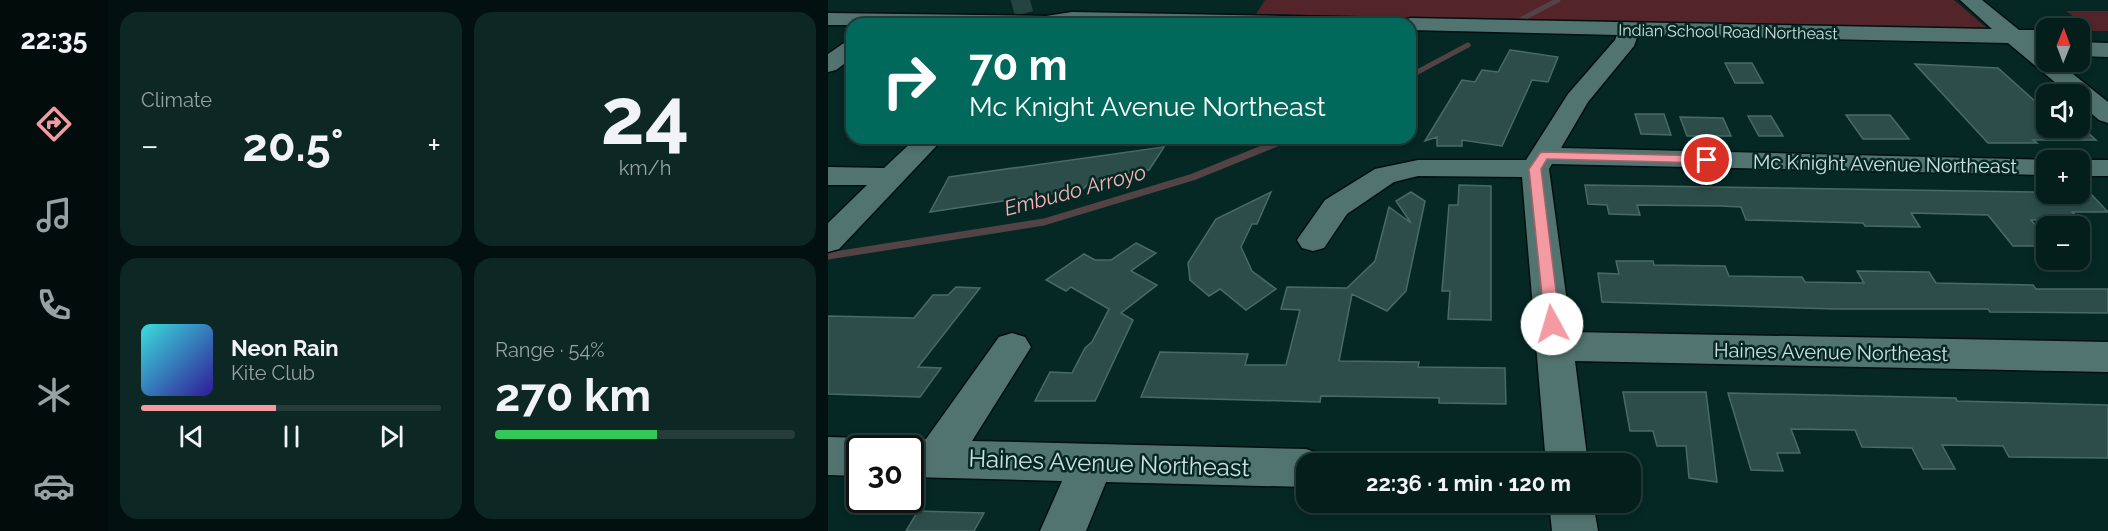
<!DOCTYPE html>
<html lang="en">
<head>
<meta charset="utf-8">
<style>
  :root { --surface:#041e1c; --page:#0d2725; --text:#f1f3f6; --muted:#97a2a3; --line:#253c3b; --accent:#f49aa2 }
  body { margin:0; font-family:Raleway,sans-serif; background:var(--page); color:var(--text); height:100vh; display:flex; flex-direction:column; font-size:22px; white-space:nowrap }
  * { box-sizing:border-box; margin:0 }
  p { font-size:20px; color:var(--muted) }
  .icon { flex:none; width:33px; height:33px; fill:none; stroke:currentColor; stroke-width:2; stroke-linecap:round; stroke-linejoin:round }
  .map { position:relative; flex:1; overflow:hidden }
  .details { display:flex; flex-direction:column; gap:12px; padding:12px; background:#02100f; width:720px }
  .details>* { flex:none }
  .guide { position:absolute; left:18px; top:18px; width:570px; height:126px; border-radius:18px; box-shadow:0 3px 9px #0003,0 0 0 2px var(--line); background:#00695c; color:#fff; overflow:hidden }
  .needle { width:39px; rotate:1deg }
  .fabs { position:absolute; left:1208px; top:18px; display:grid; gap:12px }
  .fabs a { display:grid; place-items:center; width:54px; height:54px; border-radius:12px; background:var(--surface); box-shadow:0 3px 9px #0003,0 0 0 2px var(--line); font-size:30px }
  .speed { position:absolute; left:18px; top:435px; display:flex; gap:12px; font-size:30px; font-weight:700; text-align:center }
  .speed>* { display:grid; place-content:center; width:78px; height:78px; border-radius:50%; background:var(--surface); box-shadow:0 3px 9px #0003,0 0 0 2px var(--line); line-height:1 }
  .speed .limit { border:3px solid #111; border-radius:9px; background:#fff; color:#111 }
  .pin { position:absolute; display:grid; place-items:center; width:51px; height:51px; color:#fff; margin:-26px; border:3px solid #fff; border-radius:50%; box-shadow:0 2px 6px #0007 }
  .me { position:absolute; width:66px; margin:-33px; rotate:354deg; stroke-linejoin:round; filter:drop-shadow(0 0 4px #0008) }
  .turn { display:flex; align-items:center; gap:21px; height:126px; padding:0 24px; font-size:27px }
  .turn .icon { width:78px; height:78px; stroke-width:2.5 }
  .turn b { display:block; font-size:42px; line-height:51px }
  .big { font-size:45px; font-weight:700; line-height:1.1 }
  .details .tile { flex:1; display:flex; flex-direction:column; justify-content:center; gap:9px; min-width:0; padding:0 21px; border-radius:18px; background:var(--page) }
  .details .dial { align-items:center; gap:0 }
  .dial b { font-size:78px; line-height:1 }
  .song { display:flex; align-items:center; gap:18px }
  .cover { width:72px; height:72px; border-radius:9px; background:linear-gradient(135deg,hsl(180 70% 55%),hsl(250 70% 35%)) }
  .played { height:6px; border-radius:3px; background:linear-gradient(90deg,var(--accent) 45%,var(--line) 45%) }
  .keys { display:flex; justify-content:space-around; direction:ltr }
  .heat { display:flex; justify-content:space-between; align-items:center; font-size:33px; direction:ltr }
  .charge { height:9px; border-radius:4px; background:linear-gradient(90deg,#34c759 54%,var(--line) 0) }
  .details .tiles { flex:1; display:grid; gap:12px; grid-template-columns:repeat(2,1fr) }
  .trip { position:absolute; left:468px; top:453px; width:345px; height:60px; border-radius:18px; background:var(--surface); box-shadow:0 3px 9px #0003,0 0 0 2px var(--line); font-weight:700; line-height:60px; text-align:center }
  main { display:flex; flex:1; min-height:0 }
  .menu { display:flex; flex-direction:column; width:108px; justify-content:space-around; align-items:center; background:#020c0b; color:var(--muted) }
  .menu .icon { width:42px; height:42px }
  .menu .current { color:var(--accent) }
  .menu b { font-size:27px; color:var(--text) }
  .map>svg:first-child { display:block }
  .green { fill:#532429 }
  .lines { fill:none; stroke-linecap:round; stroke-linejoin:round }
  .stream-far1 { stroke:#544346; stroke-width:5 }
  .stream { stroke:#544346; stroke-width:7 }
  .building { fill:#2c4d4a; stroke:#496b67; stroke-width:1.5 }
  .minor-tunnel { stroke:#234441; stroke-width:23; stroke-dasharray:23 11; stroke-linecap:butt }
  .minor-casing { stroke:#00100e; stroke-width:3 }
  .minor { fill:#527470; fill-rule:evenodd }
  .route { fill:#f49aa2; stroke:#9f6469; stroke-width:1.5 }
  .labels { text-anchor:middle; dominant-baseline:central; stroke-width:5; stroke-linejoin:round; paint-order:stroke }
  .far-street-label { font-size:16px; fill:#cee0de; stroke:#052825 }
  .street-label { font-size:20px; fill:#cee0de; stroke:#052825 }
  .water-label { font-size:21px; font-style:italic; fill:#fab1b6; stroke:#052825 }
  .near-street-label { font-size:24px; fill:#cee0de; stroke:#052825 }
</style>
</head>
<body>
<main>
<nav class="menu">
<b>22:35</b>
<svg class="icon current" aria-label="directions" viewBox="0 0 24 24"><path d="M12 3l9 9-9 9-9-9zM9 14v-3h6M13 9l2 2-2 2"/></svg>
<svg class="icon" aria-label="music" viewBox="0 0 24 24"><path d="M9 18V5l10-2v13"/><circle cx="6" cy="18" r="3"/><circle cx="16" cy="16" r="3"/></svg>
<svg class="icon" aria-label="phone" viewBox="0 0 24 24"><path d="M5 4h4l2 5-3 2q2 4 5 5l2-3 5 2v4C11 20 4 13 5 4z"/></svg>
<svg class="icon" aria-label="climate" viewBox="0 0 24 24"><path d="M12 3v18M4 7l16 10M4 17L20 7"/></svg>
<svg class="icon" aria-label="car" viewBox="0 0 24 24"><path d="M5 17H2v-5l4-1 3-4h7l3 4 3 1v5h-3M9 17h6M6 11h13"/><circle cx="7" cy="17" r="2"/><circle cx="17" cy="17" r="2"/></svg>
</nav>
<section class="details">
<div class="tiles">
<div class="tile"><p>Climate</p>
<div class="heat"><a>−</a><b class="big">20.5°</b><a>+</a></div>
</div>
<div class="tile dial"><b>24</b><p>km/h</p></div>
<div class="tile">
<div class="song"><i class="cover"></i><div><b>Neon Rain</b><p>Kite Club</p></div></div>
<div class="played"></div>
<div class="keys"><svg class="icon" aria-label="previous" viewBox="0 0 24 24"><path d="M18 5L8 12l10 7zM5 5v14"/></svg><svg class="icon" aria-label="pause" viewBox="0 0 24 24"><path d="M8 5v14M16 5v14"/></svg><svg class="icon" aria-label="next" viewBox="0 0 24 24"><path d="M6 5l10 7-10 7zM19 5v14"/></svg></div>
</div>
<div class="tile"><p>Range · 54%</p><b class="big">270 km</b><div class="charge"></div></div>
</div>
</section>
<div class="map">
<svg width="1280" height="531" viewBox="0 0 1280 531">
  <rect width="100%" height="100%" fill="#052825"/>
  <path class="green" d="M437 0H1126L1160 29 428 14Z
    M1238 11H1280V31H1265Z"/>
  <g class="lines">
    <path class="stream-far1" d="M694 19 730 0
      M582 76 640 45"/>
    <path class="stream" d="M0 256 216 222 365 177 461 138"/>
  </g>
  <path class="building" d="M682 50 730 57 720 82 704 80 674 146 634 140V146H609V137L597 141 634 80 647 82 654 70 670 72Z
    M897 63H924L935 83H907Z
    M1087 64 1170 68 1218 111V128H1251V125L1268 140H1205L1209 143H1160Z
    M807 114H836L843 135 813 134Z
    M1018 115H1062L1081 139H1035Z
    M920 116H943L955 136H931Z
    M852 117 895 118 903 136H859Z
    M336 147 321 170 291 174 289 180 260 184 255 189 102 212 121 177Z
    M631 185 663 186V320L620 319 622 291H614L621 205H630Z
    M757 185 1262 193 1280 212H1244L1252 220H1203L1218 237V246H1185L1160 215 1083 213 1092 227 1037 226 1035 223 918 220 913 207 893 206 809 205 812 215 781 214 779 205 760 204Z
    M443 192 429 224H424L413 247 424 271 448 289 418 310 392 289 381 296 362 280 360 263 388 219Z
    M583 192 597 201 578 291 559 311 524 294 511 361 591 362 590 367 677 368 678 404 611 403V398L493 396 492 402 313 397 332 352 420 354 417 365H458L472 310 453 309 459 287 519 288 547 261 561 207 583 223 568 201Z
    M308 243 328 253 303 271 329 285 293 313 305 320 267 401H207L222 372 244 373 257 348 264 342 281 309 243 287 238 291 218 280 256 254 267 260H283Z
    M788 261H825L826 265 897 266 901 276 974 277 977 282 1036 283 1029 271 1101 272 1108 283 1205 285 1208 289H1280V313L1162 312 1160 309H1006L774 302 770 273 791 274Z
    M128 287 152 288 90 367 113 368 92 397 0 394V316L86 318 105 295H120Z
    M795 392H878L889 482 861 478 858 446H829L825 431H802Z
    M900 393 1128 398 1129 401 1280 405V458L1181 457 1175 446 1114 445 1127 469H1095L1084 448 1034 447 1027 430 963 429 972 453H949L955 471 923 470Z
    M90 511 156 513 146 531H78Z"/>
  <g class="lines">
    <path class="minor-tunnel" d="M184 5 202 0"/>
    <g class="minor-casing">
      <path id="minor" d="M1132 0H1154L1191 30H1218V44L1208 43 1218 52V62H1230L1280 102V123L1271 120 1251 103V94H1241L1180 43 810 35 806 46 760 102 733 148 1226 160H1218V175L724 164 721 169 743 332 1280 342V372L747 361 760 464H718L694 177 590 176 566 182 519 214 496 248 485 251 474 248 469 240 497 200 547 169 590 160H698L740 94 787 40 789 35 582 30V24L0 25V13L218 16 244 12 564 18 573 22 582 18 1164 29Z
        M24 41V58L8 70 0 72V54L16 43Z
        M1251 42 1280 43V57L1251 56Z
        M88 138H116L11 249 0 252V223L39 185H0V167L56 168Z
        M1247 160H1280V176H1251V160Z
        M184 333 197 337 203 347 144 441 478 449 493 454 497 464H478V487L278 482 258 531H212L234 481 82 477V448H65L67 445 82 439H98L171 337Z
        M0 437 32 438 47 444 49 448H32V476L0 475Z
        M721 502H765L770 531H724Z"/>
    </g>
    <use href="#minor" class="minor"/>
  </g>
  <path class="route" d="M716 152 879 156 884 160 879 163 719 159 713 169 732 324 729 328H719L717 324 701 169 712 153Z"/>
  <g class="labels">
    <g class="far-street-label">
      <text transform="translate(900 32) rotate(1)">Indian School Road Northeast</text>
    </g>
    <g class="street-label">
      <text transform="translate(1057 164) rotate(1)">Mc Knight Avenue Northeast</text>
      <text transform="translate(1003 352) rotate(1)">Haines Avenue Northeast</text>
    </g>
    <g class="water-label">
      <text transform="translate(247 190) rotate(-15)">Embudo Arroyo</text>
    </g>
    <g class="near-street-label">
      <text transform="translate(281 463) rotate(2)">Haines Avenue Northeast</text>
    </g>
  </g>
</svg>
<div class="fabs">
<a><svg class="needle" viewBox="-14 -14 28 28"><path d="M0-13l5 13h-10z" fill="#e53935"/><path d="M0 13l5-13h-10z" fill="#97a2a3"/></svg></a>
<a><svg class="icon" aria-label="sound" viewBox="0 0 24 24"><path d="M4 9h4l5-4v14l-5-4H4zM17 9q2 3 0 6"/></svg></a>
<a>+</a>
<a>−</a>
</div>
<div class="speed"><div class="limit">30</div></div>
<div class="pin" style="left:879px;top:160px;background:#d93025"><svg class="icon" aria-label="arrive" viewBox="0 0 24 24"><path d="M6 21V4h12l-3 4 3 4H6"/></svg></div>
<svg class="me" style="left:724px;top:324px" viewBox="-20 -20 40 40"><circle r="19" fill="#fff"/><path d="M0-13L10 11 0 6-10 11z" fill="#f49aa2"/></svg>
<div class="trip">22:36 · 1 min · 120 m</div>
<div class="guide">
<div class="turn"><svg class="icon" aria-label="right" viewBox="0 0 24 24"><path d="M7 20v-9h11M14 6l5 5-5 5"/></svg><div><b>70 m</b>Mc Knight Avenue Northeast</div></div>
</div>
</div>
</main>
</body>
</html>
